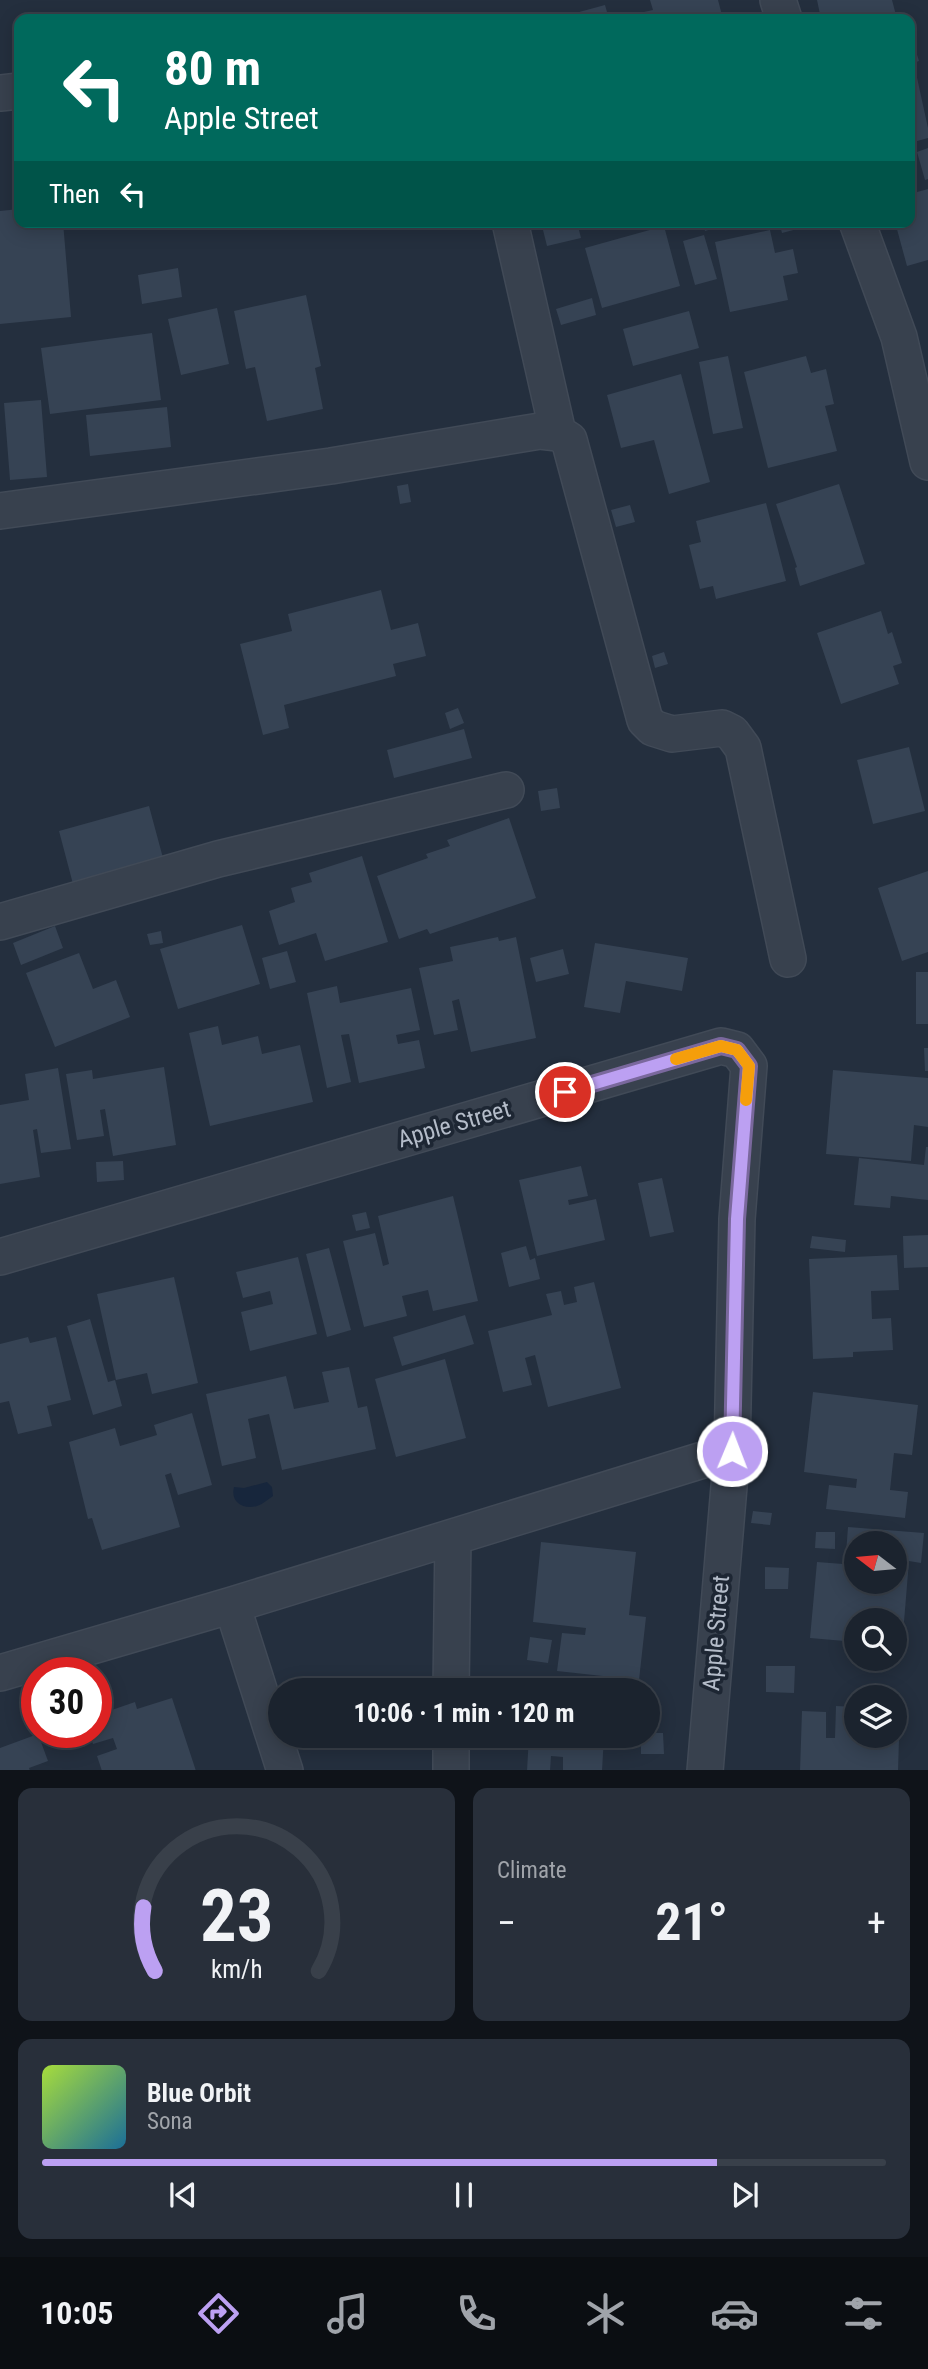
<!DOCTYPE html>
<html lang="en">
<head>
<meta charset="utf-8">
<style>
  :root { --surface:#1b232e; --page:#282f3a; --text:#f1f3f6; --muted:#a0a4aa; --line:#39404a; --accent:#bca0f2 }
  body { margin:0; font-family:"Roboto Condensed",sans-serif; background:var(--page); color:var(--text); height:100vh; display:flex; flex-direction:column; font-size:26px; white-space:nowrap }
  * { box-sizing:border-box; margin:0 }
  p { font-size:23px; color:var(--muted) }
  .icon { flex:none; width:38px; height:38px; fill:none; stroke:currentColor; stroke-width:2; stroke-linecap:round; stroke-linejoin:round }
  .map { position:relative; height:1770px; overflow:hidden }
  .drawer { display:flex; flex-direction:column; gap:18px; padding:18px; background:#0f1319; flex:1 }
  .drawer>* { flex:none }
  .hud { position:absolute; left:14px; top:14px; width:901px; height:214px; border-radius:14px; box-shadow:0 4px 18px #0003,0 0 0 2px var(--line); background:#00695c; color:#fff; overflow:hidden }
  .needle { width:46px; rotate:286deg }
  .controls { position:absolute; left:844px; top:1531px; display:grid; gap:14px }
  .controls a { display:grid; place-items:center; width:63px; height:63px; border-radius:50%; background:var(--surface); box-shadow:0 4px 18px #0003,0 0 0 2px var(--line); font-size:35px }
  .speed { position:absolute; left:21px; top:1657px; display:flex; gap:14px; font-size:35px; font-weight:700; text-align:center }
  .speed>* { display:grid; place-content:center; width:91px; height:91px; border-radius:50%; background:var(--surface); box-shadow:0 4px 18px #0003,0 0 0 2px var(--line); line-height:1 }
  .speed .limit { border:10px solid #d22; background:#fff; color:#111 }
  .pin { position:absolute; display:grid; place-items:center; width:60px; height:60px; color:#fff; margin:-30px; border:4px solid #fff; border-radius:50%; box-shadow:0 2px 7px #0007 }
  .me { position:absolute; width:77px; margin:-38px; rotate:1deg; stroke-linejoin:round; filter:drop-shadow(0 0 5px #0008) }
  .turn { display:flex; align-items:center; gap:24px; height:147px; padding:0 35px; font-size:32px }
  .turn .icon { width:91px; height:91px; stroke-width:2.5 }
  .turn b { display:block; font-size:49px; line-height:60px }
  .then { display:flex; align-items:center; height:66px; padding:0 35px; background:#0003; gap:14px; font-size:26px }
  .big { font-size:52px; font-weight:700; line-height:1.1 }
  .drawer .tile { flex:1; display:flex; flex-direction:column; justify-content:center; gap:10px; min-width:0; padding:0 24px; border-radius:14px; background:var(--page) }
  .drawer .dial { align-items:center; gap:0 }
  .dial svg { height:182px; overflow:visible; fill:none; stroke:var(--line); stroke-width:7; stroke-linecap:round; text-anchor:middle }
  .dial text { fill:var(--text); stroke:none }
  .song { display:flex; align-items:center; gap:21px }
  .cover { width:84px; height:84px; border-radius:10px; background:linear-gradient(135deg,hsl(80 70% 55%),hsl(200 70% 35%)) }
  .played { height:7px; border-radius:4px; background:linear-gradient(90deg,var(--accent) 80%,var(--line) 80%) }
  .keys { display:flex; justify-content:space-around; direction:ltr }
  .heat { display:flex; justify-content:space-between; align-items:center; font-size:38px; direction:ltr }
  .drawer .tiles { flex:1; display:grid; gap:18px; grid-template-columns:1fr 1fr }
  .tile:last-child { grid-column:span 2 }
  .trip { position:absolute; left:268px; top:1678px; width:392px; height:70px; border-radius:35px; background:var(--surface); box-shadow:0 4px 18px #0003,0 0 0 2px var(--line); font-weight:700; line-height:70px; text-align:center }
  .dock { display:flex; height:112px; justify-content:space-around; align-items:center; background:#0b0e12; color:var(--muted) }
  .dock .icon { width:49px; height:49px }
  .dock .selected { color:var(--accent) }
  .dock b { font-size:32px; color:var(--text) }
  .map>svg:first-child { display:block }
  .water { fill:#17263c }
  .building { fill:#364354 }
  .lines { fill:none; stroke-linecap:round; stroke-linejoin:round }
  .minor-casing { stroke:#414a57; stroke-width:38 }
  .minor { stroke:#38414e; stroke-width:35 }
  .route-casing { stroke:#7a689d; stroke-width:18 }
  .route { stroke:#bca0f2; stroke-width:12 }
  .slow { stroke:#f59e0b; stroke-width:12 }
  .labels { text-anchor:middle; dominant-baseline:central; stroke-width:7; stroke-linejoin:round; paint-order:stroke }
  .street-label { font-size:24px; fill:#b4bcc9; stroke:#1d2633 }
</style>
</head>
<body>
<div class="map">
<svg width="928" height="1771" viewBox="0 0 928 1771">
  <rect width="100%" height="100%" fill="#242f3e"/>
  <path class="water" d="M267 1482 272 1487 273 1496C267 1500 263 1504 257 1506 243 1510 230 1502 234 1487L244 1488Z"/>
  <path class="building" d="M650 0H718L723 19H646L644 12 653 10Z
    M817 0H892L897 19H821Z
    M605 5 609 19H557V18Z
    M910 32 919 61 910 64Z
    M916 73 928 128V138L910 143V75Z
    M928 148V179L925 180 917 152Z
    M928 189V260L907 266 895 222H910V194Z
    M19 209V222H63L71 317 0 324V211Z
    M541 222H577L581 238 547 246Z
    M703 222H731L732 223 705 231Z
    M779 222H804L805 227 782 233Z
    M664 226 680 286 602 308 585 248Z
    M770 230 775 253 793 249 798 273 783 276 788 300 730 312 715 242Z
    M704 235 717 279 695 285 683 241Z
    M178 268 182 297 142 304 138 275Z
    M306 295 321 366 315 368 323 409 267 421 255 367 246 369 234 311Z
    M592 298 596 315 561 325 556 309Z
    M217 308 229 364 181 375 168 319Z
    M689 311 699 348 633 366 623 329Z
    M152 333 161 400 50 414 41 348Z
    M728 356 743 428 713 434 699 362Z
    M806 356 811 373 826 369 834 404 825 406 837 451 768 468 744 372Z
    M681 374 710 482 669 494 654 440 621 448 607 395Z
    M41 400 47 477 10 480 4 403Z
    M167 407 171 447 90 456 86 415Z
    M408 484 411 502 400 504 397 486Z
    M839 484 865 564 800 586 795 568 797 567 776 504Z
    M766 503 786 581 716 599 713 586 700 589 689 545 701 542 696 521Z
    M630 505 635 522 616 527 611 510Z
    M381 590 391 630 418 623 426 656 393 664 396 676 284 705 289 728 263 735 240 644 292 631 288 614Z
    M881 611 888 634 892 632 902 663 893 666 899 684 841 704 817 633Z
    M664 652 668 664 655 668 652 656Z
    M458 708 464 723 450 729 445 713Z
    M464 729 472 758 394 778 387 750Z
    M909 747 925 811 873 824 857 760Z
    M557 788 560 808 541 811 538 791Z
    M149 806 163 858 73 884 59 831Z
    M509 818 536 898 430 934 427 929 399 939 377 876 428 858 426 854 450 846 447 840Z
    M362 856 388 942 325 961 316 933 279 945 269 911 295 902 291 888 312 882 309 873Z
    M928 871V952L902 961 878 888Z
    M242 925 260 984 178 1009 160 949Z
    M55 926 63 948 21 965 13 943Z
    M161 931 163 943 150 945 147 934Z
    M498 937 499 941 516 937 536 1038 471 1052 459 999 452 1001 458 1030 434 1035 419 968 453 961 450 947Z
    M595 943 688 958 682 991 626 981 620 1013 584 1007Z
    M563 949 569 974 536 982 530 958Z
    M287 951 296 982 270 989 262 958Z
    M79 953 93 989 116 980 130 1017 55 1047 26 973Z
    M916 972H928V1024H916Z
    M337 986 340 1003 411 988 420 1030 396 1035 398 1044 419 1040 425 1068 359 1083 349 1034 341 1035 351 1082 327 1088 307 993Z
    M218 1026 222 1045 258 1036 262 1054 300 1045 313 1102 210 1126 189 1033Z
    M924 1048H928V1071H925Z
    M164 1067 176 1145 113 1156 105 1109 100 1110 104 1136 77 1140 66 1074 92 1070 93 1079Z
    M58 1068 71 1149 41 1153 37 1129 33 1130 40 1177 0 1184V1105L29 1100 25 1074Z
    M833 1070 928 1078V1127L914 1125 911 1161 826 1154Z
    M926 1147H928V1200L891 1196 890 1208 854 1205 859 1158 924 1165Z
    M123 1161 124 1180 97 1182 96 1162Z
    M581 1166 588 1196 568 1200 569 1205 596 1199 605 1240 537 1256 519 1180Z
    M662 1178 674 1232 650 1237 638 1183Z
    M453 1196 478 1301 433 1311 428 1290 402 1296 407 1316 364 1327 343 1241 375 1233 383 1266 389 1264 378 1216Z
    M366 1212 370 1228 356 1231 352 1215Z
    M928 1235V1267L904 1268 903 1236Z
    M812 1236 846 1240 845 1252 810 1248Z
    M526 1246 530 1260 535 1258 540 1279 509 1287 501 1253Z
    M329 1248 351 1330 327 1337 306 1254Z
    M897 1255 899 1290 871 1291 872 1319 891 1318 893 1350 853 1352V1357L813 1359 809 1259Z
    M298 1257 317 1334 250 1351 241 1312 273 1304 270 1291 243 1298 236 1272Z
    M174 1277 198 1383 152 1394 147 1373 116 1380 97 1294Z
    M594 1282 621 1388 548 1407 535 1355 525 1358 532 1385 503 1392 488 1331 552 1315 546 1294 561 1291 564 1305 577 1302 574 1287Z
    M465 1315 474 1344 402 1366 393 1337Z
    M90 1319 108 1382 115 1380 122 1406 93 1415 67 1326Z
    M28 1337 30 1343 56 1337 71 1400 47 1406 52 1426 18 1434 9 1401 0 1403V1344Z
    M445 1359 466 1438 396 1457 375 1379Z
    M349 1367 358 1408 367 1406 376 1449 282 1470 269 1414 248 1419 256 1458 222 1466 206 1394 286 1376 294 1409 329 1402 322 1372Z
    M813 1392 918 1405 912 1455 894 1453 890 1490 908 1492 905 1518 826 1509 829 1485 856 1488 857 1479 804 1472Z
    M192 1413 212 1485 178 1495 171 1473 165 1475 180 1527 102 1550 92 1518 88 1519 69 1442 115 1428 120 1446 157 1435 154 1425Z
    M753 1511 772 1513 770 1525 751 1523Z
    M848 1527 924 1533 921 1563 909 1561 902 1646 894 1645V1620H856V1642L810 1638 817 1562 856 1565V1582H894V1544H856V1554H846Z
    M816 1532H835V1549L815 1548Z
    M541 1542 636 1552 629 1615 646 1617 639 1680 557 1671 562 1633 585 1635 586 1628 533 1622Z
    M765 1567 789 1568 788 1589H765Z
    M530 1637 552 1640 548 1663 527 1660Z
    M766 1666H795L794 1693 766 1692Z
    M172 1698 196 1771H102L97 1756 117 1749 113 1738 93 1744 89 1732H96V1722L108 1718 106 1712 135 1702 137 1709Z
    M836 1706 856 1707V1736H894V1708H900L898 1771H800L802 1711 826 1712V1738H835Z
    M648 1733H663L664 1754H641V1736H648Z
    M38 1734 48 1761 29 1768 30 1771H0V1748Z
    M529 1736H604L602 1771H563V1757L551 1756 550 1771H527Z
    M609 1736H634L633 1747 609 1746Z"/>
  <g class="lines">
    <g class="minor-casing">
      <path id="minor" d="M778 0 784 19
        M0 93 19 91
        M510 222 558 433
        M857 222 899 337 928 462
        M0 511 331 466 540 431 558 433 569 440 645 720 653 728 672 734 722 728 732 733 743 748 788 959
        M0 922 218 859 506 790
        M0 1257 721 1046 737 1050 749 1066 737 1219 732 1451 705 1771
        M232 1605 285 1771
        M0 1673 232 1605 732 1451
        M451 1690 453 1537
        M451 1771V1736"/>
    </g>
    <use href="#minor" class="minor"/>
  </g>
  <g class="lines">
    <g class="route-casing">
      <path id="route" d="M565 1092 721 1046 737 1050 749 1066 737 1219 732 1451"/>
    </g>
    <use href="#route" class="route"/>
    <path class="slow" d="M676 1059 721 1046 737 1050 749 1066 746 1100"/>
  </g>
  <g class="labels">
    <g class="street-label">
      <text transform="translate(454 1124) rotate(-16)">Apple Street</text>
      <text transform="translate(716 1633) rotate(-85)">Apple Street</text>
    </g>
  </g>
</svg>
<div class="controls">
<a><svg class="needle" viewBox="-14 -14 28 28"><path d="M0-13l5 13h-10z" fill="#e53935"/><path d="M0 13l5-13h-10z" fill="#a0a4aa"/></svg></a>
<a><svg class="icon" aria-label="search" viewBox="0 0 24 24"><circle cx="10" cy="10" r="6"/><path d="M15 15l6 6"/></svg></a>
<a><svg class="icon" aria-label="layers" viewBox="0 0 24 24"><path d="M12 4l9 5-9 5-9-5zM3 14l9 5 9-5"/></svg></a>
</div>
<div class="speed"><div class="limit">30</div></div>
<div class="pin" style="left:565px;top:1092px;background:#d93025"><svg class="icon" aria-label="arrive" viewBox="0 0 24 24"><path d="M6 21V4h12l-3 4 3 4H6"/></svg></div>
<svg class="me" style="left:732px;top:1451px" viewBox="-20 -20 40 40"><circle r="17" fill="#bca0f2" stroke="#fff" stroke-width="3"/><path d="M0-11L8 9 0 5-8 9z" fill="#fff"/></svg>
<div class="trip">10:06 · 1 min · 120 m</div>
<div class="hud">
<div class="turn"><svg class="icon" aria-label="left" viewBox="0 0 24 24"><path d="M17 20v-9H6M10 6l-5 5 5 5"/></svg><div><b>80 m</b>Apple Street</div></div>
<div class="then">Then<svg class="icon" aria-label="left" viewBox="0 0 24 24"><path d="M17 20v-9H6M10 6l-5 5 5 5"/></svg></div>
</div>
</div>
<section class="drawer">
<div class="tiles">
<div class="tile dial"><svg viewBox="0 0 100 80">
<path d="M14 69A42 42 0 1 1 86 69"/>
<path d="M14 69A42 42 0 0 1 9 41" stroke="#bca0f2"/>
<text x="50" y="56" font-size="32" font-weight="700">23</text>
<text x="50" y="72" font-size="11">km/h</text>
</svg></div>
<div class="tile"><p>Climate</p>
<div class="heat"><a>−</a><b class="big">21°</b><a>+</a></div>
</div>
<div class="tile">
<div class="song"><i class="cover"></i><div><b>Blue Orbit</b><p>Sona</p></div></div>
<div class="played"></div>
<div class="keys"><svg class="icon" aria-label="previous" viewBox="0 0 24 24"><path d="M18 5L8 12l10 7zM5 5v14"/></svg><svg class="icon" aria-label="pause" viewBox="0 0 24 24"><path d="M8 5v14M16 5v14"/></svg><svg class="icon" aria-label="next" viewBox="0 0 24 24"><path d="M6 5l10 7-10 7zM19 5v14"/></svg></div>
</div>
</div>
</section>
<nav class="dock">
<b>10:05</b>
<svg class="icon selected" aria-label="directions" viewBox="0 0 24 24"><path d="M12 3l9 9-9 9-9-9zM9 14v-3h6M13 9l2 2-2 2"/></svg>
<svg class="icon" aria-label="music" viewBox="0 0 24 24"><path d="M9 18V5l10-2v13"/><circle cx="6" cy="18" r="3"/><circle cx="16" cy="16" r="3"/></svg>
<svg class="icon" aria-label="phone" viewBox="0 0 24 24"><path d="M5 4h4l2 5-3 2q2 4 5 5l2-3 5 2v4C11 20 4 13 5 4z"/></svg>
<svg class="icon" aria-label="climate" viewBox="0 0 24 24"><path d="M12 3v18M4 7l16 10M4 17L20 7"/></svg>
<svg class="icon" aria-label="car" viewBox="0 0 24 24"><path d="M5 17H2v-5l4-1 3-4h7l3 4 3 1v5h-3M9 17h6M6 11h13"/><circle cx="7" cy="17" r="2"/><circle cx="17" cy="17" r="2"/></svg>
<svg class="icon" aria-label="filters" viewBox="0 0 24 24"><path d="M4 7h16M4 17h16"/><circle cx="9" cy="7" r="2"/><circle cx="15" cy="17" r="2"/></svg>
</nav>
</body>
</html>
